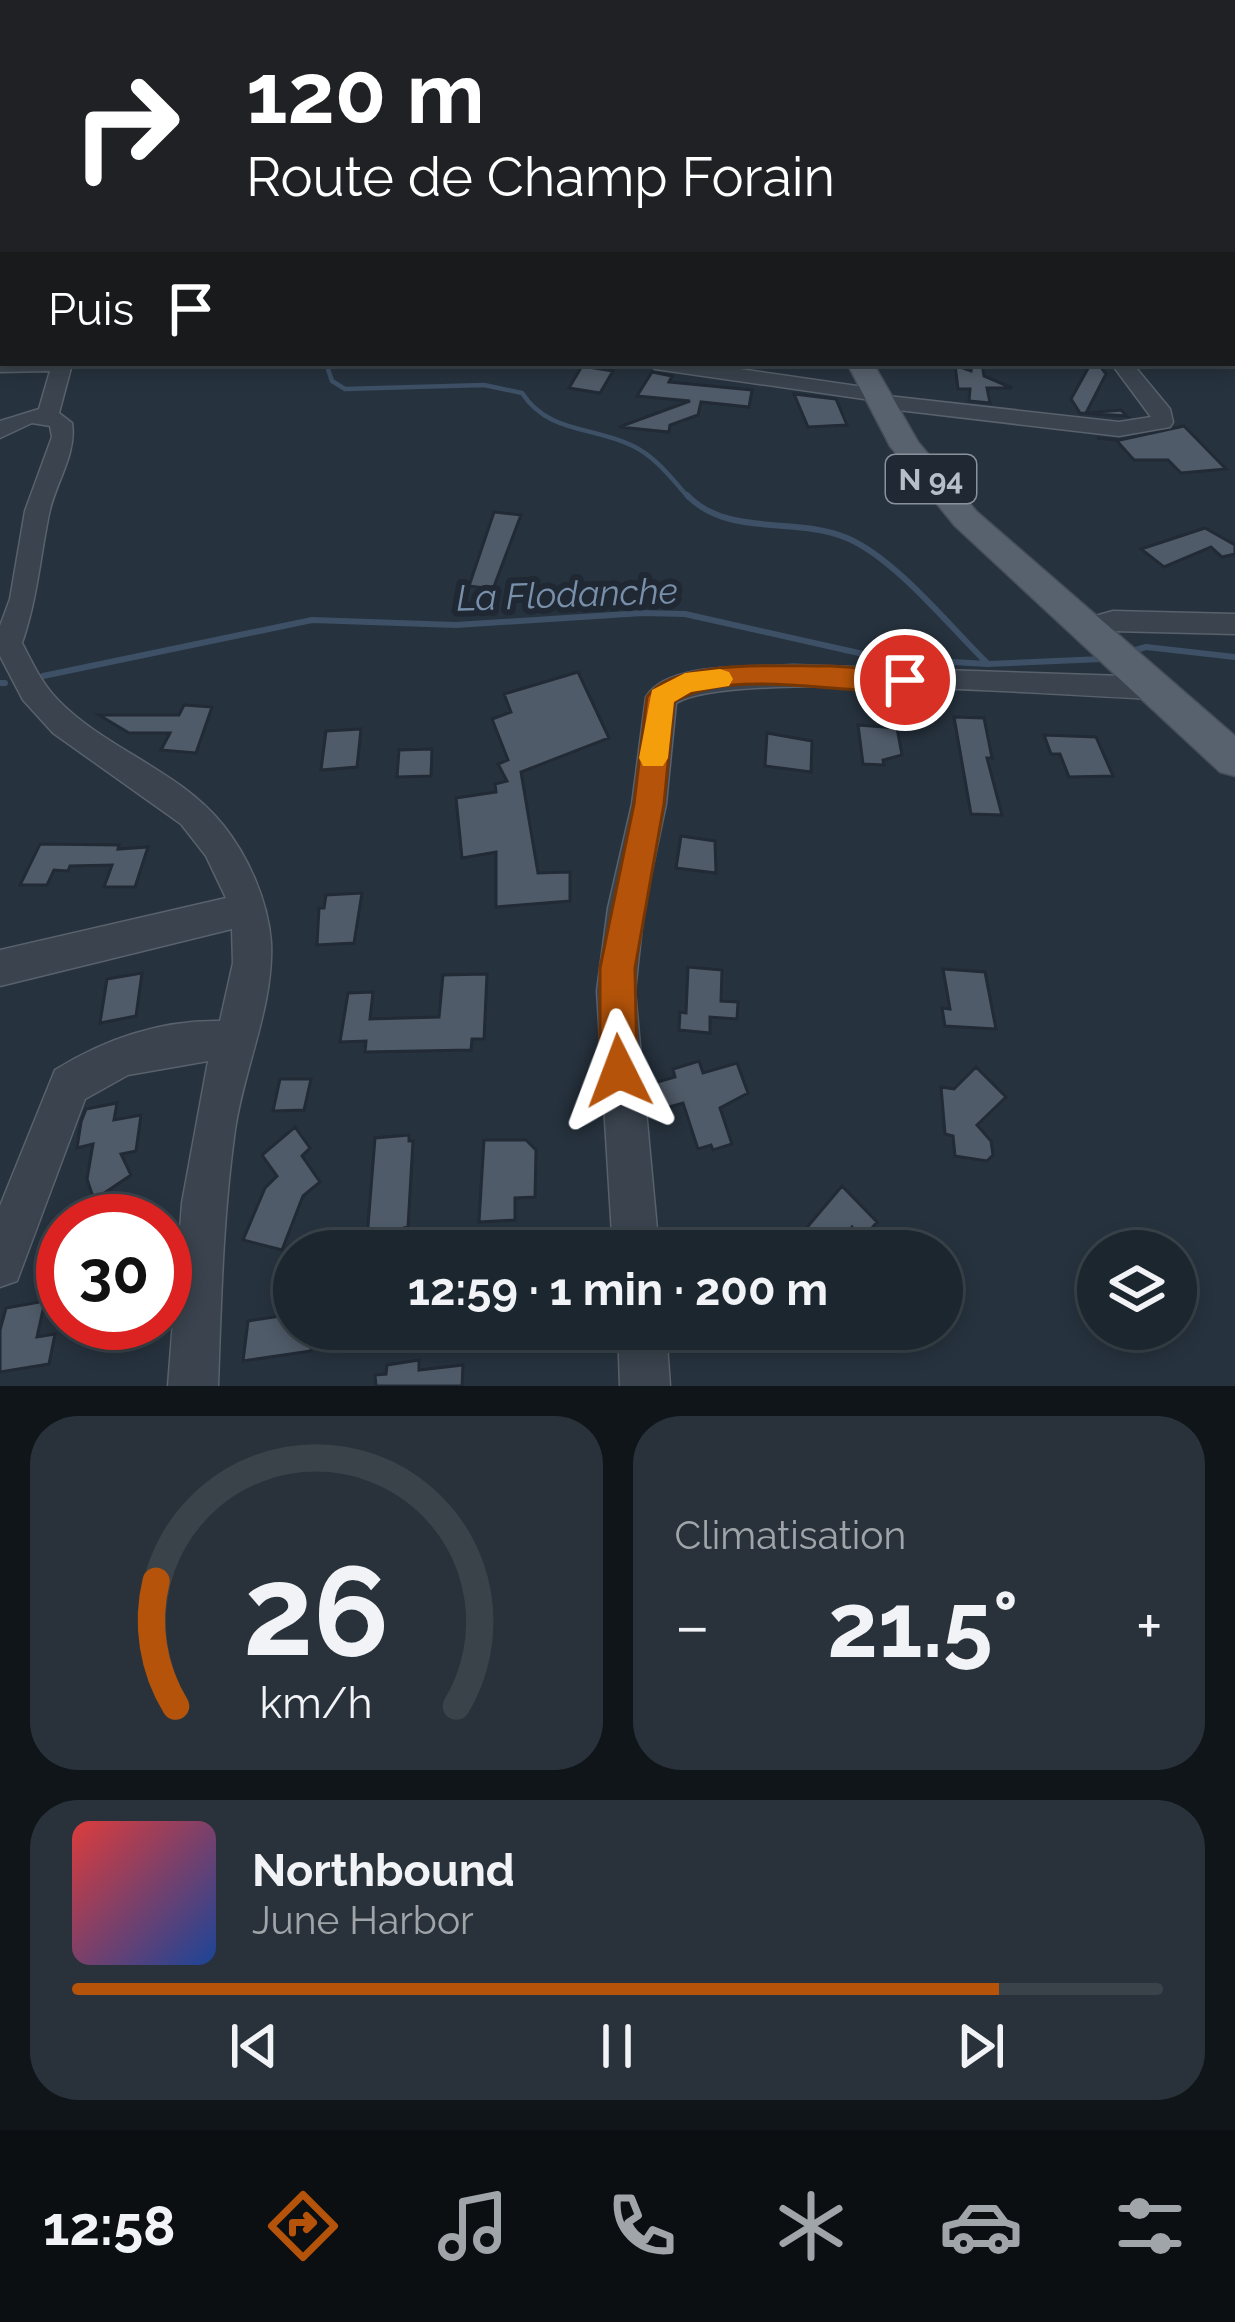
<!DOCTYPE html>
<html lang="fr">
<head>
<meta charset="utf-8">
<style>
  :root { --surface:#1c262e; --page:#29323a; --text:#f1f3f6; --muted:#a0a5aa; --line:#3a434a; --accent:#b45309 }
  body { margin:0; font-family:Raleway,sans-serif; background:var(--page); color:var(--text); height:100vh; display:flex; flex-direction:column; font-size:45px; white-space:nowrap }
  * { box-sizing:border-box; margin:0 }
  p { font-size:39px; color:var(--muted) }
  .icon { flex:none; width:66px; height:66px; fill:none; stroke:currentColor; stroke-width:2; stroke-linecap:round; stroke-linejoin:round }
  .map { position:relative; height:1386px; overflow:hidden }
  .sheet { display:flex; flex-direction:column; gap:30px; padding:30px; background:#0f1519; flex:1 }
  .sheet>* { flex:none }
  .hud { position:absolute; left:0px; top:0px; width:1236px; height:366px; box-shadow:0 6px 18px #0003,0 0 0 3px var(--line); background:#202124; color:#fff; overflow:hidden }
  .controls { position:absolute; left:1077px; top:1230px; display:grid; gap:24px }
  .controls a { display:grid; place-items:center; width:120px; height:120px; border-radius:50%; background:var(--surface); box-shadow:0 6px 18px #0003,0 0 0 3px var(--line); font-size:60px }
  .speed { position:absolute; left:36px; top:1194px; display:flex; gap:24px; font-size:60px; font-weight:700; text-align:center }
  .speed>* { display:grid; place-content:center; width:156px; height:156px; border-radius:50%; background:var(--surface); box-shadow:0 6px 18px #0003,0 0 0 3px var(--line); line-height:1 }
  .speed .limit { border:18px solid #d22; background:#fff; color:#111 }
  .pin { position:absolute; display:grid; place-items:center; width:102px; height:102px; color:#fff; margin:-51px; border:6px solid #fff; border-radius:50%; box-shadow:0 3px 12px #0007 }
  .me { position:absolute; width:132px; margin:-66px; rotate:357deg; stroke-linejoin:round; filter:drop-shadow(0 0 9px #0008) }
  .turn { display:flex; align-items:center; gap:42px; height:252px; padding:0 48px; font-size:54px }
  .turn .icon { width:156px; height:156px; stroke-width:2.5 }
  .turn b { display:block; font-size:84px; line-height:102px }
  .then { display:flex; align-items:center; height:114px; padding:0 48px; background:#0003; gap:24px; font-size:45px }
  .big { font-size:90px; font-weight:700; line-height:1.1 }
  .sheet .tile { flex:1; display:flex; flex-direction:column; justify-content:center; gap:18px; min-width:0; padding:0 42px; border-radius:48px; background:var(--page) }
  .sheet .dial { align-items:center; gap:0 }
  .dial svg { height:312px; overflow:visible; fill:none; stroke:var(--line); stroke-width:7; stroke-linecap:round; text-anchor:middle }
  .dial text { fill:var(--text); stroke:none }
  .song { display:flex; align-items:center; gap:36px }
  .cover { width:144px; height:144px; border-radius:18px; background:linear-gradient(135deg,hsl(0 70% 55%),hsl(220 70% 35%)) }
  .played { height:12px; border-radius:6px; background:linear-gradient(90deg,var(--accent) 85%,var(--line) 85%) }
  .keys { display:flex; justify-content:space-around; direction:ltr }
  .heat { display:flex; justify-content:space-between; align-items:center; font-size:66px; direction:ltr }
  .sheet .tiles { flex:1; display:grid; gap:30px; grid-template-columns:1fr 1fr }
  .tile:last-child { grid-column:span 2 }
  .trip { position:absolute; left:273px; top:1230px; width:690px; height:120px; border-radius:60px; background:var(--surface); box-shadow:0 6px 18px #0003,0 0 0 3px var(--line); font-weight:700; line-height:120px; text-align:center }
  .menu { display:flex; height:192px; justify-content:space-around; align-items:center; background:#0b0f12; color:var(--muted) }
  .menu .icon { width:84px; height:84px }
  .menu .on { color:var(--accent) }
  .menu b { font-size:54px; color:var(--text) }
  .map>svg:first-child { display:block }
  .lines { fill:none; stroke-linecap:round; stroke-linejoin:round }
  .stream-far1 { stroke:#3d5066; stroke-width:4.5 }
  .stream { stroke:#3d5066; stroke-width:6 }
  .building { fill:#505b69; stroke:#212a35; stroke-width:3 }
  .minor-casing { stroke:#58616c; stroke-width:3 }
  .major-casing { stroke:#464f5a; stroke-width:3 }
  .minor { fill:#3a434e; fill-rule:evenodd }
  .major { fill:#58626e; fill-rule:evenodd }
  .route { fill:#b45309; stroke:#753606; stroke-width:3 }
  .slow { fill:#f59e0b }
  .labels { text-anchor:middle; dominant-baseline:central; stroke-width:12; stroke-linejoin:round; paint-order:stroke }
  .shield { fill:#1f2833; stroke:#89919c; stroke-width:3 }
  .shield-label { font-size:30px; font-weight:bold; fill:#b6bec9 }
  .water-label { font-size:36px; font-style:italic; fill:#7990aa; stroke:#1f2833 }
</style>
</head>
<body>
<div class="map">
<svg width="1235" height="1386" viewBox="0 0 1235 1386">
  <rect width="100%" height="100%" fill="#26323e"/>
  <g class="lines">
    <path class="stream-far1" d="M326 363 332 381 345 389 484 385 522 393C549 434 593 426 633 446 656 457 672 479 689 498"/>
    <path class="stream" d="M687 495C728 538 796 516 847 538 896 559 950 627 988 664
      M1132 651 1146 647 1235 657
      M43 676 312 620 456 625 643 613 685 614 881 658 988 664 1102 659
      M0 683H5"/>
  </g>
  <path class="building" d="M972 363H982L984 376 1012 388H987L990 403 969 401 970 389H958L955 365 971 371Z
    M1091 363H1098L1106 374 1086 413 1121 410 1127 416 1080 413 1071 399Z
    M582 366 613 371 600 393 569 388Z
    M652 372 672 376 669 382 752 390 749 407 701 402 698 415 670 425 669 432 619 427 690 401 637 396Z
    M794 394 836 399 847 425 808 427Z
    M1184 426 1226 469 1181 473 1168 460H1134L1116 440 1097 438 1120 440Z
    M494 512 521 515 493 589 469 586Z
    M1205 528 1235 545V554L1222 557 1211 547 1164 567 1141 549Z
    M578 672 609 738 521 772 538 873 570 872V901L496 907V852L462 858 456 798 496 792 495 784 507 781 498 764 508 760 492 719 511 712 504 694Z
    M184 705 212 707 196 753 161 750 170 733H129L99 715H179Z
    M954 717 984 718 992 758H987L1002 815 971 814Z
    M858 725 897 728 902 755 883 760 884 765 863 764Z
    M361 729 357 767 321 770 326 731Z
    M767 733 812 741 811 772 765 766Z
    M1044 735 1096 737 1113 776 1069 777 1060 754H1051Z
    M432 749 431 776 397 777 399 750Z
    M681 836 715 841 716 873 676 868Z
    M40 844 119 845 118 849 148 847 135 887H104L112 865 70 866 68 871 54 870 47 885H20Z
    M362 893 354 943 317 945 319 908H324L326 895Z
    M688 967 722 970 721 1001 738 1002 737 1019 710 1017V1033L679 1030 680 1012 686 1013Z
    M943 969 985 972 996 1029 945 1026 942 1008 950 1009Z
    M142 973 136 1016 100 1023 107 979Z
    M487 974 484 1039H472L471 1050 365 1052 366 1041 340 1042 348 993 373 992 370 1019 439 1017 443 975Z
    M699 1061 703 1073 737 1063 748 1093 720 1108 732 1144 713 1150 711 1145 698 1149 683 1103 662 1109 654 1083 675 1077 673 1069Z
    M976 1067 1006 1097 977 1125 991 1141 993 1155 987 1161 955 1156 953 1136 945 1134 941 1087 954 1089Z
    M280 1079H311L304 1110 273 1111Z
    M117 1103 114 1120 141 1115 136 1151 121 1154 131 1175 94 1200 87 1179 93 1144 77 1148 81 1122 86 1109Z
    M295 1127 310 1148 302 1156 320 1182 303 1196 282 1250 243 1240 265 1188 277 1176 262 1155Z
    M409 1135V1141H413L408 1227 404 1228 402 1251H366L375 1138Z
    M484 1140H526L536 1150 535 1197 515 1198V1220L479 1222Z
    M842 1186 877 1222 863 1239 852 1227 832 1251H787Z
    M45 1301 37 1337 55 1334 49 1364 0 1372V1330L6 1308Z
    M294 1314V1329H312L311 1351 243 1361 248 1321Z
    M419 1360V1370L463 1365 462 1386H376L375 1375 386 1374 387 1365Z"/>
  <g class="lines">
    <g class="minor-casing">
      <path id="minor" d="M0 234 3 235V246L0 245Z
        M0 302H3V314H0Z
        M0 360 72 364 59 413 72 423C77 454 55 484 49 514 40 558 37 600 22 643 32 662 41 682 56 698 104 749 178 769 223 825 248 856 268 901 271 942 274 1006 244 1067 235 1130 223 1215 221 1301 218 1386H168L182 1203 208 1061 128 1075 85 1099 17 1281 0 1287V1206L55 1070C105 1039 161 1020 220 1021L233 963 232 929 0 986V950L226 898 206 856 181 824 53 733 23 700 0 656V626L10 599 25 511 52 437 50 426 32 423 0 438V421L39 409 50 371 0 372Z
        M645 363H698L878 389 888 396 1119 422 1151 417 1111 363H1132L1170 409 1173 422 1170 427 1119 436 881 408 871 400 655 369Z
        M1113 611 1235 614V634L1113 631 1087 638 1073 628 1077 621Z
        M793 665 1155 677 1166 680 1170 688 1166 696 1155 699C1070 696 732 669 676 703L666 804 644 908 635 991 659 1251H613L597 991 608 908 632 804 646 697C668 661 754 668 793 665Z
        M618 1329H666L670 1386H620Z"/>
    </g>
    <g class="major-casing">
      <path id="major" d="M847 363H873L918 442 977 512 1235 736V776L1220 772 955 526 890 446Z"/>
    </g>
    <use href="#minor" class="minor"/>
    <use href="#major" class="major"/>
  </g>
  <linearGradient id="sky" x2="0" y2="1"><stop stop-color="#151c22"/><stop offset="0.48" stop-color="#414f63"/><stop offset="1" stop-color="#414f63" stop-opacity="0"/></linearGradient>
  <rect width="1235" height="371" fill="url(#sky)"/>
  <path class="route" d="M831 666 905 671 919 680C913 688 915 689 904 690 837 696 734 666 674 702L664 804 635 968 637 1071 632 1084 619 1090 605 1084 600 1071V968L634 804 647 697C674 657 786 667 831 666Z"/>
  <path class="slow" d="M720 669 729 672 733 679 729 686 691 692 674 702 668 758 663 766H643L639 758 652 690 685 673Z"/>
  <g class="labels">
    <rect class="shield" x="886" y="455" width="90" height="48" rx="9"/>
    <g class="shield-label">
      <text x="931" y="479">N 94</text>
    </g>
    <g class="water-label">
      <text transform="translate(567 594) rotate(-2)">La Flodanche</text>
    </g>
  </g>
</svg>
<div class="controls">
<a><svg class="icon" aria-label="layers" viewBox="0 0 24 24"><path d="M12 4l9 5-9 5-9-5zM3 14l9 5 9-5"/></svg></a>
</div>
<div class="speed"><div class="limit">30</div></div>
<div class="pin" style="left:905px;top:680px;background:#d93025"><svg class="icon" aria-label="arrive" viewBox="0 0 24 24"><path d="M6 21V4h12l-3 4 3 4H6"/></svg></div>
<svg class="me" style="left:619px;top:1071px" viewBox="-20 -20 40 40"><path d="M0-17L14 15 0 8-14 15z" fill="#b45309" stroke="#fff" stroke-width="4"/></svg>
<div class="trip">12:59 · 1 min · 200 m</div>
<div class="hud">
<div class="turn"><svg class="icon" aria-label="right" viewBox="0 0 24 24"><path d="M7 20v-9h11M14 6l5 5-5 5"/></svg><div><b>120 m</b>Route de Champ Forain</div></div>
<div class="then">Puis<svg class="icon" aria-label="arrive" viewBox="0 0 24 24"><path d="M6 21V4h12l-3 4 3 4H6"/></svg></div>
</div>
</div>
<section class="sheet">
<div class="tiles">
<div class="tile dial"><svg viewBox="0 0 100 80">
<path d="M14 69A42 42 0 1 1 86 69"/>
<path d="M14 69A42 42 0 0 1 9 37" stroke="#b45309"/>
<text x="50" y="56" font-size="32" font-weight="700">26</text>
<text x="50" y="72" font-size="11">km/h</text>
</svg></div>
<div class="tile"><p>Climatisation</p>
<div class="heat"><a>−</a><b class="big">21.5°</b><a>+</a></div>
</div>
<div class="tile">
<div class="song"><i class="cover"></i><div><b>Northbound</b><p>June Harbor</p></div></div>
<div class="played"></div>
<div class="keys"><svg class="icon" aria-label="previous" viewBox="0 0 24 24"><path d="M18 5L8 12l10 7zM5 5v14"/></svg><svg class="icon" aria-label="pause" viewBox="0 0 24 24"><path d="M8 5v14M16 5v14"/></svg><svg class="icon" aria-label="next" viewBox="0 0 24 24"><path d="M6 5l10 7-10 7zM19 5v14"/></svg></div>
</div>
</div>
</section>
<nav class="menu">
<b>12:58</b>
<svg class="icon on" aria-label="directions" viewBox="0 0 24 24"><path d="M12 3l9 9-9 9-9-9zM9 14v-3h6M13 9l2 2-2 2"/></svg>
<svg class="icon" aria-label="music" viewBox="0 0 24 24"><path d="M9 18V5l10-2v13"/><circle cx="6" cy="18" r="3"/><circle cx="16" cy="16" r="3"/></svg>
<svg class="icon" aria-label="phone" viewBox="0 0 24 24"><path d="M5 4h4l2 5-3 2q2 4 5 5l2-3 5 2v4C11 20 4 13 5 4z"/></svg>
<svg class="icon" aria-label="climate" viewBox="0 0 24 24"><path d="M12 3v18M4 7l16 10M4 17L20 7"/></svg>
<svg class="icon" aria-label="car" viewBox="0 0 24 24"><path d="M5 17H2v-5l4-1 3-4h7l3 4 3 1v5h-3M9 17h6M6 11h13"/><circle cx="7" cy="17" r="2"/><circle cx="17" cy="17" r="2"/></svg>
<svg class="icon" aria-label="filters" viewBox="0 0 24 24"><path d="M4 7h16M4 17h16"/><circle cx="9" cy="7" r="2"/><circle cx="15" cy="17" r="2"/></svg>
</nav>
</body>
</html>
